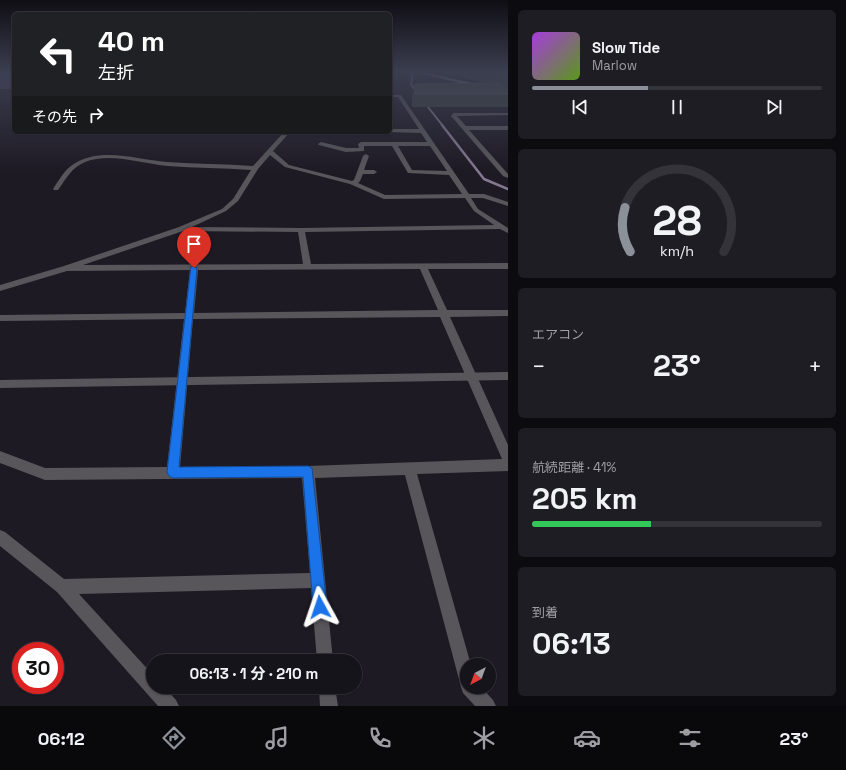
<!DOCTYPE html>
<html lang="ja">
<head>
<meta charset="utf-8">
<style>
  :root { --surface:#16141b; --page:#1f1d24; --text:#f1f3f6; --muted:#9e9ea3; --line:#35333a; --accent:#8c9099 }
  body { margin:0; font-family:"Space Grotesk","Noto Sans JP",sans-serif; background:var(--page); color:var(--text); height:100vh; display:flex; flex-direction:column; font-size:15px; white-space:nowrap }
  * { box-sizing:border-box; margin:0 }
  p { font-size:13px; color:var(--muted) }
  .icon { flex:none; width:22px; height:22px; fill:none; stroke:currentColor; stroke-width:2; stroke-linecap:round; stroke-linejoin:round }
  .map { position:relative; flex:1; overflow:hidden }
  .panel { display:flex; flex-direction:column; gap:10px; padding:10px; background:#0c0b0f; width:338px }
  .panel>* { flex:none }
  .guide { position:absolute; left:12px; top:12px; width:380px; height:122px; border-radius:6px; box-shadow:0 1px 3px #0004,0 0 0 1px var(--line); background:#202124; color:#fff; overflow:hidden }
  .needle { width:26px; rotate:221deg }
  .fabs { position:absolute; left:460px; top:658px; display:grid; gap:8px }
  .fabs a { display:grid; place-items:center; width:36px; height:36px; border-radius:50%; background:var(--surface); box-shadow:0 1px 3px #0004,0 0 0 1px var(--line); font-size:20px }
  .speed { position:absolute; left:12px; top:642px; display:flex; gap:8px; font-size:20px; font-weight:700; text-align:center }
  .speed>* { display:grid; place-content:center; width:52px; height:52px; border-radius:50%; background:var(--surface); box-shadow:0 1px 3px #0004,0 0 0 1px var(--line); line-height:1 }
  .speed .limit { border:6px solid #d22; background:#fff; color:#111 }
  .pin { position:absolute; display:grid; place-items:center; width:34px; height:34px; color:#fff; margin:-41px -17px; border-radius:50% 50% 50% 0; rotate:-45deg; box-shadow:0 0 4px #0007 }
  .pin .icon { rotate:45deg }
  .me { position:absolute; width:44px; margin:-22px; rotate:355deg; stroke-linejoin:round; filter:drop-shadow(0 0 3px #0008) }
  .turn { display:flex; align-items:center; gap:14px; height:84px; padding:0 20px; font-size:18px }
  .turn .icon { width:52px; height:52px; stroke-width:2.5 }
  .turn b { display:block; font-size:28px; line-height:34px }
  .then { display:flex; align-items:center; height:38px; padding:0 20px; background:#0003; gap:8px; font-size:15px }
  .big { font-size:30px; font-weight:700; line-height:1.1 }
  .panel .widget { flex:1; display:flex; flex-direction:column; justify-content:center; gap:6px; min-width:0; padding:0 14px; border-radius:6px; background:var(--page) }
  .panel .dial { align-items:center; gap:0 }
  .dial svg { height:104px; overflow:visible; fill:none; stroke:var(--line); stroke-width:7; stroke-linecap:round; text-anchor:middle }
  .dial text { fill:var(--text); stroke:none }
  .song { display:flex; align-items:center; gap:12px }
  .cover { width:48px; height:48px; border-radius:6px; background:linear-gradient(135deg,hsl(280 70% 55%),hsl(90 70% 35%)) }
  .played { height:4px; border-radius:2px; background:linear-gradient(90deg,var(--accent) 40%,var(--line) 40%) }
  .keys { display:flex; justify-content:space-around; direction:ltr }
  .heat { display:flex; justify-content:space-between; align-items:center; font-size:22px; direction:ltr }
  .charge { height:6px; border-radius:3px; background:linear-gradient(90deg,#34c759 41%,var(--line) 0) }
  .trip { position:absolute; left:146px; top:654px; width:216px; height:40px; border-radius:20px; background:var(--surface); box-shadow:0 1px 3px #0004,0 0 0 1px var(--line); font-weight:700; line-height:40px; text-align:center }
  .tab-bar { display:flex; height:64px; justify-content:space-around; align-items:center; background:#09080b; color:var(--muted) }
  .tab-bar .icon { width:28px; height:28px }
  .tab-bar .current { color:var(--accent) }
  .tab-bar b { font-size:18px; color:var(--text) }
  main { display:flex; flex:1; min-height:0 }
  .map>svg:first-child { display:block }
  .forest { fill:#4b3b5c }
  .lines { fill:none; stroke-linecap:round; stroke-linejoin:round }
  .stream-far1 { stroke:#847892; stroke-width:2 }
  .stream { stroke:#847892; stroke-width:2.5 }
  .minor { fill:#58565b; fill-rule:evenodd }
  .tertiary { fill:#58565b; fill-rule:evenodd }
  .trunk { fill:#a09aa6; fill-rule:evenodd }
  .wall { fill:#39423b }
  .building { fill:#4b534d; stroke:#626864 }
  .route { fill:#1a73e8; stroke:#114b97 }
</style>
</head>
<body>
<main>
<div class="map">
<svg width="508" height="706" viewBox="0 0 508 706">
  <rect width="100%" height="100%" fill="#1e1a24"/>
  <path class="forest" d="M0 72H14V89H0Z"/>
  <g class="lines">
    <path class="stream-far1" d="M413 73 411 84 417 93
      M424 102 443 126"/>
    <path class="stream" d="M442 125 484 179 508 189"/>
    <path class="minor" d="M390 95H401L469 194H484L508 202V206L483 198H471L478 209 508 228V233L500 229 305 232 311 264 508 263V269H428L447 310H508V316L450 317 508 445V471L417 474 471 665H467V687H481L493 700 496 706H475L463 693 461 687 405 475 315 478 333 661H317L311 588 79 594 153 675V687H164L176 700 179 706H158L57 592 0 546V530L5 532 64 579 310 573 302 478 45 480 0 463V451L45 468 167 467 184 319 0 321V315L185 313 190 270 67 271 0 291V285L64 266 179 227 222 209 233 199 251 170C223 168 195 168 168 166 142 164 111 152 85 162 71 168 66 179 58 190H54L53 189C61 177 66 167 79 161 106 148 139 160 167 162 196 164 225 164 253 166L284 132H290L273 151 289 165 352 181 354 180 363 156 366 154 369 156 364 170H374L377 172 374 174H363L360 181 358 183 385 195 462 194 449 175 408 173 392 146H364V151L346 152 319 145 318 144 321 142 346 148H359L358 144 361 142H427L421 133 388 132H390V129H419L398 97H390ZM398 146H430L447 171 412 170ZM270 155 285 167 350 184 384 199 465 198 474 211 494 225 301 228 192 227 226 211 238 201 258 169ZM183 231 298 232 303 264 83 265ZM420 269 438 310 194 313 198 270ZM440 317 502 459 308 466 180 467 193 319Z
      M453 113H508V115L457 116 466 126H508V130H469L508 174V178L503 176 451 116Z
      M335 132H341L337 135Z
      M319 687H335L338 706H320Z"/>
    <path class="tertiary" d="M508 372V380L0 388V380Z"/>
    <path class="trunk" d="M415 72H423L508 91V95Z"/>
  </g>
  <path class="wall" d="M438 72H508V88L505 87 508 90V107H412V96L415 84 487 83Z"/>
  <path class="building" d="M390 72H391V80H390Z
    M493 72H508V75Z
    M499 83 508 90V94H415V84Z"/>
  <linearGradient id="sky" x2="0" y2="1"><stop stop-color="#100e14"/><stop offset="0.42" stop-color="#3b3e50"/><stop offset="1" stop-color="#3b3e50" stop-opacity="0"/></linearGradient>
  <rect width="508" height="171" fill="url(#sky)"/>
  <path class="route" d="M191 266 197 268 179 467 308 466 312 468 327 607 325 612 320 614 315 612 313 607 303 477 173 478 169 476 167 472Z"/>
</svg>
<div class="fabs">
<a><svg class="needle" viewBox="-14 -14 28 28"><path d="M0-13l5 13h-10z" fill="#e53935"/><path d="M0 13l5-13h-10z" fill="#9e9ea3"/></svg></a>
</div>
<div class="speed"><div class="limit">30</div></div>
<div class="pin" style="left:194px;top:268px;background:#d93025"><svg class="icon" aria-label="arrive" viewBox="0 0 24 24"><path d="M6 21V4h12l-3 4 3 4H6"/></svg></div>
<svg class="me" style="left:320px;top:607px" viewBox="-20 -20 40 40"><path d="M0-17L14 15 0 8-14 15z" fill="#1a73e8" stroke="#fff" stroke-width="4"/></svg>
<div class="trip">06:13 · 1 分 · 210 m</div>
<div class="guide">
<div class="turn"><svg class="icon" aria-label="left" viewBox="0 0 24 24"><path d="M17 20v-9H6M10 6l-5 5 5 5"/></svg><div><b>40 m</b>左折</div></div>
<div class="then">その先<svg class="icon" aria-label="right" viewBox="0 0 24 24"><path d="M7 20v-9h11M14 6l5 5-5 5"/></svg></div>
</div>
</div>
<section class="panel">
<div class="widget">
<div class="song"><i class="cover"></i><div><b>Slow Tide</b><p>Marlow</p></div></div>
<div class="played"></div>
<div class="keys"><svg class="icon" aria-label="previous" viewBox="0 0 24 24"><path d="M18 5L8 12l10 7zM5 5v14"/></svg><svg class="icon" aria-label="pause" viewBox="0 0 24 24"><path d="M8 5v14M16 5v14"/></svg><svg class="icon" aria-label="next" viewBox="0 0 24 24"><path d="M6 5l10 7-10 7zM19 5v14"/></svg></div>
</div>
<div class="widget dial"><svg viewBox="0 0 100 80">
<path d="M14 69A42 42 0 1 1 86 69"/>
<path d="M14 69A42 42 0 0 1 10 35" stroke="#8c9099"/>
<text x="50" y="56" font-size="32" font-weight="700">28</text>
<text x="50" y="72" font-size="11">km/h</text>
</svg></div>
<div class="widget"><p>エアコン</p>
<div class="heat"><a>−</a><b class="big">23°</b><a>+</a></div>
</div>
<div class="widget"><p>航続距離 · 41%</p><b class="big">205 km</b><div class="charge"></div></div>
<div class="widget"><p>到着</p><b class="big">06:13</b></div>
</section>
</main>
<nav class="tab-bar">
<b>06:12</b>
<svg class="icon current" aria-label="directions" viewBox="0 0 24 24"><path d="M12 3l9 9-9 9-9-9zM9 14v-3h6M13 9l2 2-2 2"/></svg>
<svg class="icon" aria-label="music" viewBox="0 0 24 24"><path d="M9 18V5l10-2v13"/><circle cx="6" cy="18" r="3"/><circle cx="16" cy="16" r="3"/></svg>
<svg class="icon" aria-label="phone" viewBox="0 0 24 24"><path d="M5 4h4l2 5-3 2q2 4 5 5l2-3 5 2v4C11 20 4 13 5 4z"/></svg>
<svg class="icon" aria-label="climate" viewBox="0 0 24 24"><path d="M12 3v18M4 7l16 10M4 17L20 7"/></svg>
<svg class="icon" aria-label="car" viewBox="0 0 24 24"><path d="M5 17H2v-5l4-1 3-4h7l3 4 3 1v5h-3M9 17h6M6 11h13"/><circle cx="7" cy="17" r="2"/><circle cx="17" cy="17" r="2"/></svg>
<svg class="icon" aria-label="filters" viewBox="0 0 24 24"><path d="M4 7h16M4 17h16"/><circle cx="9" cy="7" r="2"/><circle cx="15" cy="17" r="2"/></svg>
<b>23°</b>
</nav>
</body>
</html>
